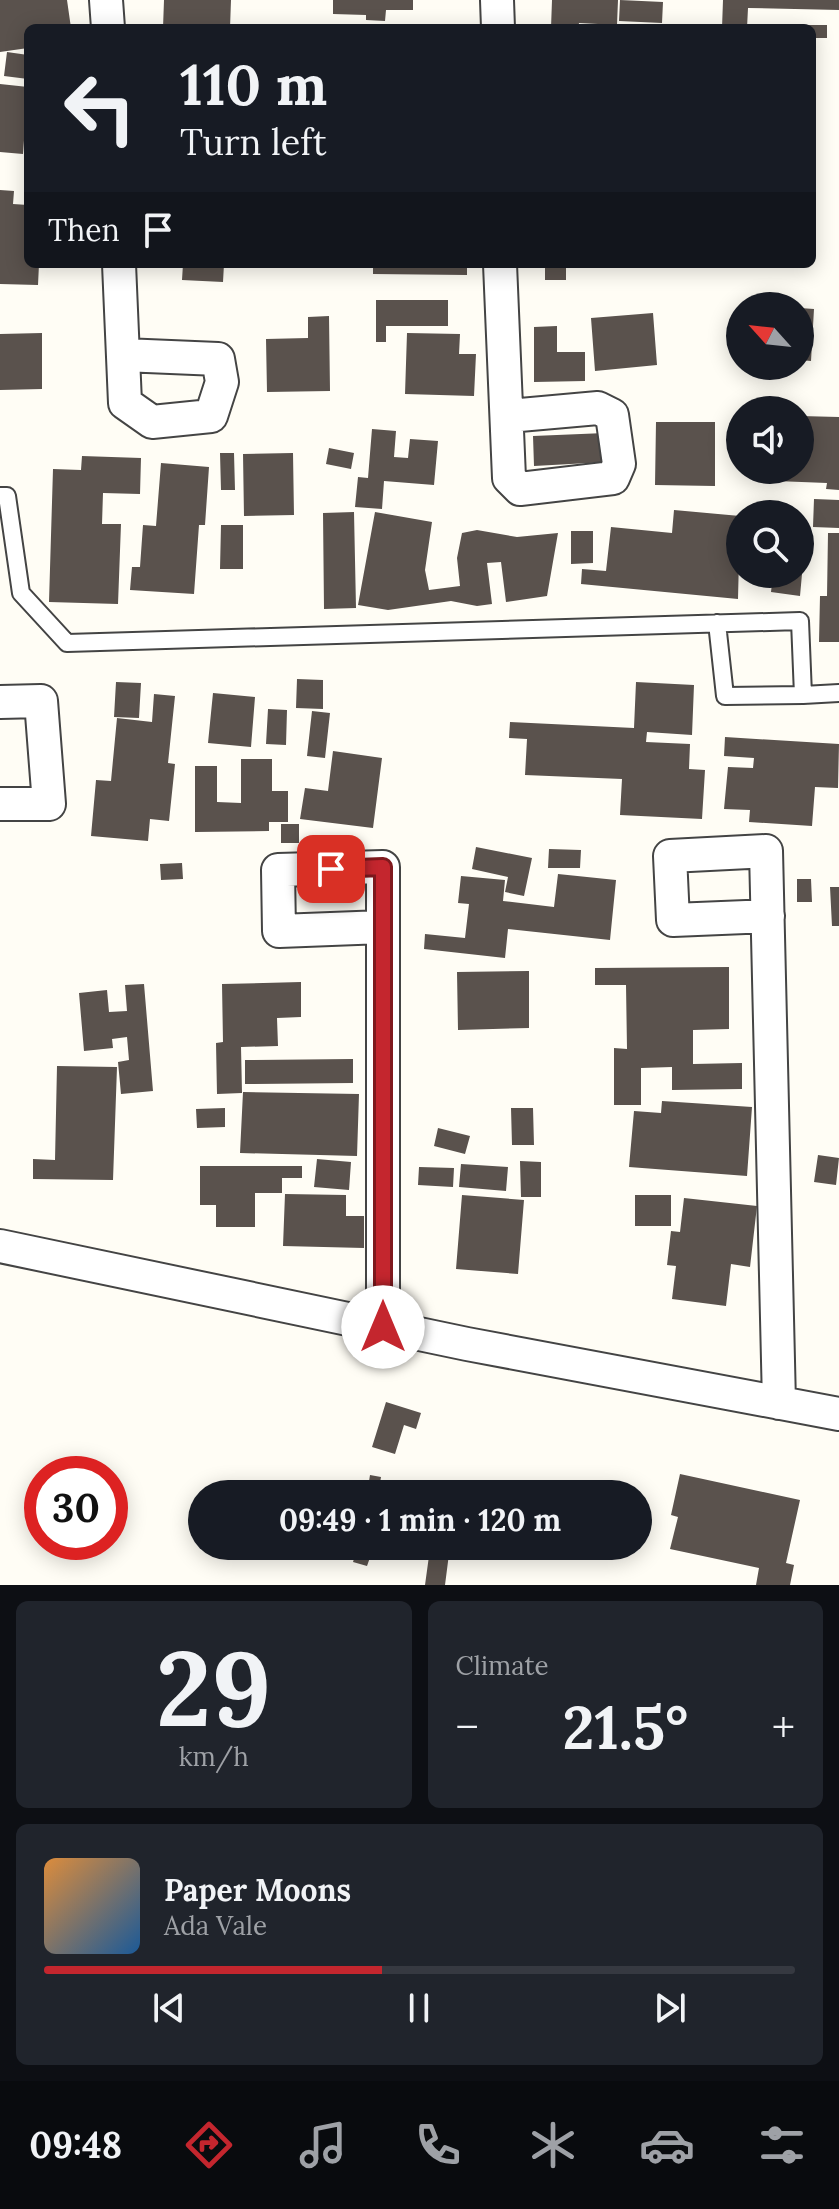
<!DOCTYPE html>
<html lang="en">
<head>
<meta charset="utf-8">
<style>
  :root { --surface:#171b24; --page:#20242c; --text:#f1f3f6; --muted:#9ea1a6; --line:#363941; --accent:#c4262e }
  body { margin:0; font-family:Lora,serif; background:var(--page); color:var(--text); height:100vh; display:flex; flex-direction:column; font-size:30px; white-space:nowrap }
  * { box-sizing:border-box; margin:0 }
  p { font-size:26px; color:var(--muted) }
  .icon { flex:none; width:44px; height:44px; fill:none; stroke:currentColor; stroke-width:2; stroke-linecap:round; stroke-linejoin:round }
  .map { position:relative; height:1585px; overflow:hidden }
  .panel { display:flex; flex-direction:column; gap:16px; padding:16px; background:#0d0f14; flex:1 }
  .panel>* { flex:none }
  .top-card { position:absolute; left:24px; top:24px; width:792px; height:244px; border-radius:12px; box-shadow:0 4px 20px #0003; background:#171b24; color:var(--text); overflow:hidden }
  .needle { width:52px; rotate:297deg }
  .fabs { position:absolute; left:726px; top:292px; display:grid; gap:16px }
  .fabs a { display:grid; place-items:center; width:88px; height:88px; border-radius:50%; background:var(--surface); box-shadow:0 4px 20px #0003; font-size:40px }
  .speed { position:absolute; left:24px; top:1456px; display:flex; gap:16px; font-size:40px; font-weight:700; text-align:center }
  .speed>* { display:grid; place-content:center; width:104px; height:104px; border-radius:50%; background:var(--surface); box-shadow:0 4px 20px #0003; line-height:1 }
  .speed .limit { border:12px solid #d22; background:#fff; color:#111 }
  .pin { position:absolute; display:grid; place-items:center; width:68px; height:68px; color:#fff; margin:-34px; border-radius:16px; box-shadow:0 4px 12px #0006 }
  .me { position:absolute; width:88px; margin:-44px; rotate:0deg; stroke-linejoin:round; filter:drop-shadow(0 0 6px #0008) }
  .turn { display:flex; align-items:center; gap:28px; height:168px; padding:0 24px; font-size:36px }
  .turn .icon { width:104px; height:104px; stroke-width:2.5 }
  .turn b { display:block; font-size:56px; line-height:68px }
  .then { display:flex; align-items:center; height:76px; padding:0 24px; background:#0003; gap:16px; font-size:30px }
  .big { font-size:60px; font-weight:700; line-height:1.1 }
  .panel .widget { flex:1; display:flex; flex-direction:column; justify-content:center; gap:12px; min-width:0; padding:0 28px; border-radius:12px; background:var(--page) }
  .panel .dial { align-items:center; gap:0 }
  .dial b { font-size:104px; line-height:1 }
  .song { display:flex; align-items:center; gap:24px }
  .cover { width:96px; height:96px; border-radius:12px; background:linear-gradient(135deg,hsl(30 70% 55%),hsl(210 70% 35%)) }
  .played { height:8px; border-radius:4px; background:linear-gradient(90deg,var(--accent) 45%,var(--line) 45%) }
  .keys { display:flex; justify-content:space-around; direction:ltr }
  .heat { display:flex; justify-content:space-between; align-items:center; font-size:44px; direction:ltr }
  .panel .tiles { flex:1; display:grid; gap:16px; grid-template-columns:1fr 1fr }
  .widget:last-child { grid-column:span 2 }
  .trip { position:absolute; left:188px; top:1480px; width:464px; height:80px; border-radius:40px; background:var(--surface); box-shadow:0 4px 20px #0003; font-weight:700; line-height:80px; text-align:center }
  .tabs { display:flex; height:128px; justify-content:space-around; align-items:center; background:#090b0e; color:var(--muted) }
  .tabs .icon { width:56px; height:56px }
  .tabs .current { color:var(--accent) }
  .tabs b { font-size:36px; color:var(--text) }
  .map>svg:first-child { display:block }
  .building { fill:#5a524d }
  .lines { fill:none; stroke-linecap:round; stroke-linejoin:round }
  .service-casing { stroke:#444; stroke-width:20 }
  .minor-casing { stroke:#444; stroke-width:36 }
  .service { stroke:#fff; stroke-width:16 }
  .minor { stroke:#fff; stroke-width:32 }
  .route-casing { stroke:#7f191e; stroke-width:20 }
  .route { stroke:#c4262e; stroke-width:14 }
</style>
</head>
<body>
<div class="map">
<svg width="839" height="1585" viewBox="0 0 839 1585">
  <rect width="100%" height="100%" fill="#fffdf5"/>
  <path class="building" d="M0 0H67L71 28H28V48L0 52Z
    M164 0H231L230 28H163Z
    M333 0H413V10H386L385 21 366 20V15L333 14Z
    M552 0H618L617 25 579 23 578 28H551Z
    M620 0 663 2 662 23 619 21Z
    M723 0H839V10L748 8 747 28H722Z
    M779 25H827V38H812V28Z
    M7 52 28 55V79L4 76Z
    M0 84 28 87 23 154 0 152Z
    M0 190 14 191 13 204 28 205V264H39L38 285 0 284Z
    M183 264H224L223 282 182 280Z
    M373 264H467V275L373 274Z
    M545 265H566V280H545Z
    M376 300H448V326H386V342H376Z
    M800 308 814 309 811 361 800 360Z
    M653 313 657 365 595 371 591 318Z
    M329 316 330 391 267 392 266 339 308 338V317Z
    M557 326V352H585V381L534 382V327Z
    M42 333V389L0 390V334Z
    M407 333 460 334 459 354H476L474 396 405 394Z
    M800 416 839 417V490L826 489 827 483 776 481 777 470H800Z
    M656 422H715V486L655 485Z
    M372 429 396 431 394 457 408 458 410 439 438 441 434 485 384 481 382 509 355 507 358 477 368 478Z
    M605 433 607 462 534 466 533 436Z
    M329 448 354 453 351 469 326 464Z
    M220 453H234L235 490H221Z
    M293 453 294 515 244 516 243 454Z
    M82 456 141 458 140 494 103 493 102 524H121L118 604 49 602 53 469 81 470Z
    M161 463 209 467 205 525H199L194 594 130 590 132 567H140L143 525 156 526Z
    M814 499 839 500V528L813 527Z
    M674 510 740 516 738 599 581 584 582 569 606 571 611 527 672 533Z
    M354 512 356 608 324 609 323 513Z
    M375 512 432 522 425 570 429 590 460 586 457 558 462 533 477 530 517 537 558 533 547 596 506 602 501 562 487 563 492 604 477 606 451 601 388 610 358 605Z
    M221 525H243V569H220Z
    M571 531H593V563L571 564Z
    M828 533H839V642H819L820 596H827Z
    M773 574H802L800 596 771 592Z
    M297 679 323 680V709L296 708Z
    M116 682 141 683 139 718 114 717Z
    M636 682 694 685 692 735 647 732 646 742 690 744 689 769 705 770 702 819 620 815 622 779 525 775 527 739 509 738 510 722 634 728Z
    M213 693 255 697 251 747 208 743Z
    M154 694 175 696 168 763 175 764 169 821 150 819 148 841 91 836 96 780 111 781 117 718 152 722Z
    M268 709 287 710 286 745 266 744Z
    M312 711 330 713 325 758 307 756Z
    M725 737 839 744 838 788 815 787 812 826 749 822 750 810 724 809 728 767 753 768 754 758 724 756Z
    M333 751 382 758 373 828 300 819 305 788 328 791Z
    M241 759H272V791H288V822H269V831L195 832V766H217V802L241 803Z
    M281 824H299V843H281Z
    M476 847 532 858 524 896 505 892 508 877 472 869Z
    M549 849 581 850 580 868H548Z
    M182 863 183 879 161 880 160 864Z
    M558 874 616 880 610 940 508 929 505 958 424 949 425 934 465 938 469 904 458 903 461 876 505 880 503 901 554 907Z
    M797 879H811L812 902H797Z
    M830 887H839V926H832Z
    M729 967V1029L693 1030V1064L742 1063V1089L672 1090V1067L641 1068V1105H614V1048L627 1049 626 985H595V968Z
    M529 971V1028L458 1030 457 972Z
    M301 982V1017L277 1018 278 1046 241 1047 242 1093 217 1094 216 1043 223 1042 222 984Z
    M144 984 153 1091 121 1094 118 1062 129 1060 127 1037 112 1039 113 1048 84 1051 79 993 107 990 109 1012 127 1011 125 985Z
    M353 1059V1083L245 1084V1060Z
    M57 1066 117 1067 113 1180 33 1179V1159L55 1160Z
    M243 1092 359 1094 357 1156 240 1153Z
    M662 1101 752 1107 747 1176 629 1167 634 1111 661 1113Z
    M225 1108V1127L197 1128 196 1109Z
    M511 1108H533L534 1145H512Z
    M438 1128 470 1136 465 1154 434 1146Z
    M818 1155 839 1158 836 1185 814 1182Z
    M317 1159 351 1162 349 1190 314 1187Z
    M520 1161 541 1162V1197H521Z
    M461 1164 508 1167 506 1191 459 1187Z
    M200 1166H302V1178H282V1193H255V1227H216V1205H200Z
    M419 1167 454 1168 453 1187 418 1185Z
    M285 1194 346 1195V1216H364V1248L283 1246Z
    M462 1195 524 1200 518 1274 456 1269Z
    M635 1195H671V1226H635Z
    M684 1198 757 1206 750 1267 731 1264 726 1306 672 1299 676 1266 667 1265 671 1231 680 1232Z
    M386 1402 421 1413 416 1429 404 1425 395 1454 372 1447Z
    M680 1474 800 1500 786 1563 794 1565 790 1585H756L759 1568 670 1549 678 1517 671 1515Z
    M370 1475 381 1477 378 1494H367Z
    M358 1546H374L367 1566 353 1562Z
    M404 1546H450L445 1585H425L429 1556 404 1553Z"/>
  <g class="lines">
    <g class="service-casing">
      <path id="service" d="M0 496H7L21 593 67 643 800 621 803 695 839 693
        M717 623 725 696 803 695"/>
    </g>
    <g class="minor-casing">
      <path id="minor" d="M106 0 108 28
        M497 0 498 28
        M119 264 125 403 152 422 211 416 222 382 218 359 123 355
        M500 264 509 478 520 489 613 478 619 464 612 415 598 408 508 416
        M0 702 41 701 49 804H0
        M768 916 673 920 670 856 766 851 779 1403
        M0 1246 467 1344 839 1414
        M383 1327V867L278 870 279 931 383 927"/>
    </g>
    <use href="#service" class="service"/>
    <use href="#minor" class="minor"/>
  </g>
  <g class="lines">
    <g class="route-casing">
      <path id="route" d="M331 869 383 867V1327"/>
    </g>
    <use href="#route" class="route"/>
  </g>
</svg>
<div class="fabs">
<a><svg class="needle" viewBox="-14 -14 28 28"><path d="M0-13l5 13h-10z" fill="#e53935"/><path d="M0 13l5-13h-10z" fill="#9ea1a6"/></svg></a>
<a><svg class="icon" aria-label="sound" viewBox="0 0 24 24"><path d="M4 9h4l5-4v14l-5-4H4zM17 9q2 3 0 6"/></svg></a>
<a><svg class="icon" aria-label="search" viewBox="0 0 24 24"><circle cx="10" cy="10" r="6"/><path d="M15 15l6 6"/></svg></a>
</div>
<div class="speed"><div class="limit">30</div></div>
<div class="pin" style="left:331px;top:869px;background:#d93025"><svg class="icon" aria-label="arrive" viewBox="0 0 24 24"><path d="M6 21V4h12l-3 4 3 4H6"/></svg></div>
<svg class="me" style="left:383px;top:1327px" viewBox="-20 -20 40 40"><circle r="19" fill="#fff"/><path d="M0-13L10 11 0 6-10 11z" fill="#c4262e"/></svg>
<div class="trip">09:49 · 1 min · 120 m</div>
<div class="top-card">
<div class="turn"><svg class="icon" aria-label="left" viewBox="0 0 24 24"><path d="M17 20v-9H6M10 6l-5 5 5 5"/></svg><div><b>110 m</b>Turn left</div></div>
<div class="then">Then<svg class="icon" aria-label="arrive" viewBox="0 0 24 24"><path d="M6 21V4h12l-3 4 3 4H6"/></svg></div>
</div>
</div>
<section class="panel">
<div class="tiles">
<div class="widget dial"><b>29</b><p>km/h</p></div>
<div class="widget"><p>Climate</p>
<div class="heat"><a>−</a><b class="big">21.5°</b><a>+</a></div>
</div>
<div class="widget">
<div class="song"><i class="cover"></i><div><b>Paper Moons</b><p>Ada Vale</p></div></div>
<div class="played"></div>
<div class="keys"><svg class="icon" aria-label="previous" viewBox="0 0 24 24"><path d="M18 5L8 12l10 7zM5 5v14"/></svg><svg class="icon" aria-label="pause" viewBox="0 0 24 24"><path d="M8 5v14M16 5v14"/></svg><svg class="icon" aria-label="next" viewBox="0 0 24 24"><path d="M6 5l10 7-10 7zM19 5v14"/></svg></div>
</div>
</div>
</section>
<nav class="tabs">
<b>09:48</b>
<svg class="icon current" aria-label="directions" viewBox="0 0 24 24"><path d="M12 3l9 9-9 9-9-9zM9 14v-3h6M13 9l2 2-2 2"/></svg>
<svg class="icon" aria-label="music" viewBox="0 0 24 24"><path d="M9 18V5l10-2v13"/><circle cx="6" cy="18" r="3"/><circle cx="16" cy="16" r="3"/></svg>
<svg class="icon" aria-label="phone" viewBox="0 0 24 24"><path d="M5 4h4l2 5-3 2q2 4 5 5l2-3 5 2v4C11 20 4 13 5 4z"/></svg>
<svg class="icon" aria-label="climate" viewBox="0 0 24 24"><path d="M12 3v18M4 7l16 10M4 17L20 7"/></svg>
<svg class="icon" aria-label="car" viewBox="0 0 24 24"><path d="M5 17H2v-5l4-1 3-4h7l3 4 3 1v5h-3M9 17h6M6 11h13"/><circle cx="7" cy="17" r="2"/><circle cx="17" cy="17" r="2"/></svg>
<svg class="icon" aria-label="filters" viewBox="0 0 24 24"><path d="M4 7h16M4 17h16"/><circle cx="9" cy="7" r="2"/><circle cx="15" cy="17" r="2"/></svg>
</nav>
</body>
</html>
